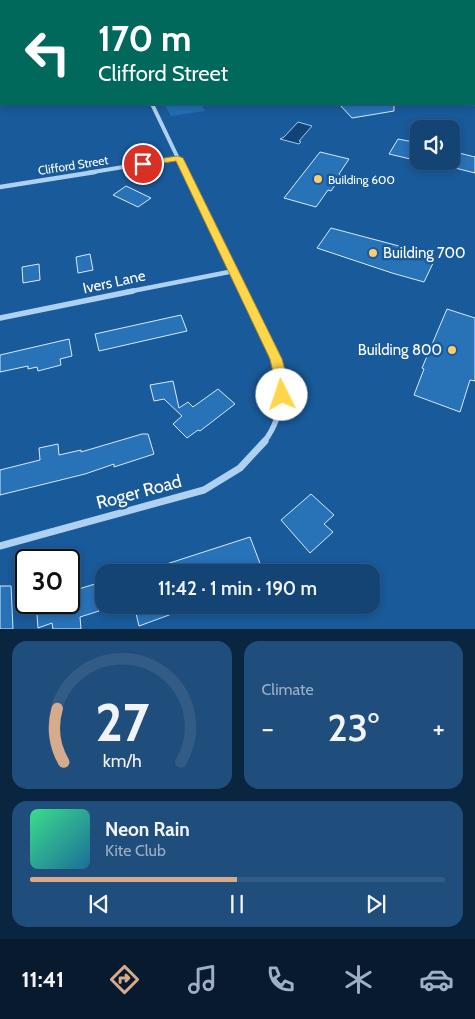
<!DOCTYPE html>
<html lang="en">
<head>
<meta charset="utf-8">
<style>
  :root { --surface:#134474; --page:#204e7c; --text:#f1f3f6; --muted:#9db0c5; --line:#325c86; --accent:#d6ab8b }
  body { margin:0; font-family:Cabin,sans-serif; background:var(--page); color:var(--text); height:100vh; display:flex; flex-direction:column; font-size:19px; white-space:nowrap }
  * { box-sizing:border-box; margin:0 }
  p { font-size:16px; color:var(--muted) }
  .icon { flex:none; width:28px; height:28px; fill:none; stroke:currentColor; stroke-width:2; stroke-linecap:round; stroke-linejoin:round }
  .map { position:relative; height:629px; overflow:hidden }
  .drawer { display:flex; flex-direction:column; gap:12px; padding:12px; background:#0a2540; flex:1 }
  .drawer>* { flex:none }
  .guide { position:absolute; left:0px; top:0px; width:475px; height:105px; box-shadow:0 2px 8px #0003,0 0 0 1px var(--line); background:#00695c; color:#fff; overflow:hidden }
  .tools { position:absolute; left:410px; top:120px; display:grid; gap:10px }
  .tools a { display:grid; place-items:center; width:50px; height:50px; border-radius:10px; background:var(--surface); box-shadow:0 2px 8px #0003,0 0 0 1px var(--line); font-size:25px }
  .speed { position:absolute; left:15px; top:549px; display:flex; gap:10px; font-size:25px; font-weight:700; text-align:center }
  .speed>* { display:grid; place-content:center; width:65px; height:65px; border-radius:50%; background:var(--surface); box-shadow:0 2px 8px #0003,0 0 0 1px var(--line); line-height:1 }
  .speed .limit { border:2px solid #111; border-radius:8px; background:#fff; color:#111 }
  .pin { position:absolute; display:grid; place-items:center; width:42px; height:42px; color:#fff; margin:-21px; border:2px solid #fff; border-radius:50%; box-shadow:0 1px 5px #0007 }
  .me { position:absolute; width:55px; margin:-28px; rotate:356deg; stroke-linejoin:round; filter:drop-shadow(0 0 4px #0008) }
  .turn { display:flex; align-items:center; gap:18px; height:105px; padding:0 15px; font-size:22px }
  .turn .icon { width:65px; height:65px; stroke-width:2.5 }
  .turn b { display:block; font-size:35px; line-height:42px }
  .big { font-size:38px; font-weight:600; line-height:1.1 }
  .drawer .widget { flex:1; display:flex; flex-direction:column; justify-content:center; gap:8px; min-width:0; padding:0 18px; border-radius:15px; background:var(--page) }
  .drawer .dial { align-items:center; gap:0 }
  .dial svg { height:130px; overflow:visible; fill:none; stroke:var(--line); stroke-width:7; stroke-linecap:round; text-anchor:middle }
  .dial text { fill:var(--text); stroke:none }
  .song { display:flex; align-items:center; gap:15px }
  .cover { width:60px; height:60px; border-radius:8px; background:linear-gradient(135deg,hsl(150 70% 55%),hsl(200 70% 35%)) }
  .played { height:5px; border-radius:2px; background:linear-gradient(90deg,var(--accent) 50%,var(--line) 50%) }
  .keys { display:flex; justify-content:space-around; direction:ltr }
  .heat { display:flex; justify-content:space-between; align-items:center; font-size:28px; direction:ltr }
  .drawer .tiles { flex:1; display:grid; gap:12px; grid-template-columns:1fr 1fr }
  .widget:last-child { grid-column:span 2 }
  .trip { position:absolute; left:95px; top:564px; width:285px; height:50px; border-radius:15px; background:var(--surface); box-shadow:0 2px 8px #0003,0 0 0 1px var(--line); font-weight:600; line-height:50px; text-align:center }
  .menu { display:flex; height:80px; justify-content:space-around; align-items:center; background:#081b2e; color:var(--muted) }
  .menu .icon { width:35px; height:35px }
  .menu .active { color:var(--accent) }
  .menu b { font-size:22px; color:var(--text) }
  .map>svg:first-child { display:block }
  .green { fill:#226db3 }
  .water { fill:#114377; stroke:#a2cdf3 }
  .building { fill:#2872b8; stroke:#d6eafc }
  .lines { fill:none; stroke-linecap:round; stroke-linejoin:round }
  .minor-far3 { stroke:#afd1f1; stroke-width:4 }
  .minor-far2 { stroke:#afd1f1; stroke-width:4.5 }
  .minor-far1 { stroke:#afd1f1; stroke-width:5.5 }
  .minor { stroke:#afd1f1; stroke-width:7 }
  .primary { fill:#f9fcff; fill-rule:evenodd }
  .route { fill:#ffd54a; stroke:#a68a30 }
  .poi-dot { fill:#ffcc6f; stroke:#195a9a; stroke-width:2 }
  .labels { text-anchor:middle; dominant-baseline:central; stroke-width:5; stroke-linejoin:round; paint-order:stroke }
  .far-street-label { font-size:12px; fill:#fff; stroke:#195a9a }
  .far-poi-label { font-size:12px; fill:#fff; stroke:#195a9a; text-anchor:start }
  .poi-label { font-size:15px; fill:#fff; stroke:#195a9a; text-anchor:start }
  .street-label { font-size:15px; fill:#fff; stroke:#195a9a }
  .near-street-label { font-size:18px; fill:#fff; stroke:#195a9a }
</style>
</head>
<body>
<div class="map">
<svg width="475" height="629" viewBox="0 0 475 629">
  <rect width="100%" height="100%" fill="#195a9a"/>
  <path class="green" d="M164 104H201L205 111 171 116Z"/>
  <path class="water" d="M298 122 312 126 299 141 301 142 299 144 280 139 284 137Z"/>
  <path class="building" d="M339 104H394V111L352 118Z
    M398 139 419 143V161L389 154Z
    M451 151 475 157V173L451 167Z
    M320 152 349 159 339 174 342 175 331 191 328 190 316 207 284 198Z
    M126 186 151 198 138 207 113 195Z
    M331 228 399 246 398 248 435 259 424 282 392 273 317 248Z
    M90 254 93 270 78 273 76 257Z
    M39 264 40 280 23 283 22 267Z
    M447 309 475 318V381L470 380 460 412 414 395 424 369 422 368Z
    M181 315 187 331 99 351 95 334Z
    M69 339 72 356 60 359 61 365 38 371 37 367 28 369V366L0 372V355Z
    M173 381 179 408 188 402 193 407 218 389 235 404 200 431 198 430 187 438 173 424 182 416 164 399 154 401 150 385Z
    M142 434H148L154 454 114 467V464L85 474 0 495V470L40 460 39 448 58 444 59 455 81 450V452Z
    M311 494 334 515 324 524 333 532 310 553 281 520Z
    M250 537 261 566 251 570 252 572H148V570Z
    M95 584 99 611 80 617 81 629H53L52 623 38 628 36 602H69V592Z
    M0 586H11L13 629H0Z
    M134 605H191V607L139 626Z"/>
  <g class="lines">
    <path class="minor-far3" d="M152 104 185 173
      M87 173 178 158"/>
    <path class="minor-far2" d="M185 172 244 292
      M0 187 95 172
      M127 292 234 271"/>
    <path class="minor-far1" d="M243 291C266 338 302 393 264 442
      M0 318 133 291"/>
    <path class="minor" d="M0 546 204 490 240 468 265 441"/>
    <path class="primary" d="M361 0H368L369 1H362Z
      M375 0H382L383 1H376Z
      M474 66H475V71H474Z
      M474 79H475V84H474Z"/>
  </g>
  <path class="route" d="M178 156 183 158 282 359 289 385 286 398 282 400 277 398 275 395 276 385 270 359 176 161 143 166 138 164 143 161Z"/>
  <g class="poi-dot">
    <circle cx="318" cy="179" r="5"/>
    <circle cx="373" cy="253" r="5"/>
    <circle cx="452" cy="350" r="5"/>
  </g>
  <g class="labels">
    <g class="far-street-label">
      <text transform="translate(73 165) rotate(-9)">Clifford Street</text>
    </g>
    <g class="far-poi-label">
      <text x="328" y="179">Building 600</text>
    </g>
    <g class="poi-label">
      <text x="383" y="253">Building 700</text>
      <text x="442" y="350" text-anchor="end">Building 800</text>
    </g>
    <g class="street-label">
      <text transform="translate(114 282) rotate(-12)">Ivers Lane</text>
    </g>
    <g class="near-street-label">
      <text transform="translate(139 492) rotate(-15)">Roger Road</text>
    </g>
  </g>
</svg>
<div class="tools">
<a><svg class="icon" aria-label="sound" viewBox="0 0 24 24"><path d="M4 9h4l5-4v14l-5-4H4zM17 9q2 3 0 6"/></svg></a>
</div>
<div class="speed"><div class="limit">30</div></div>
<div class="pin" style="left:143px;top:164px;background:#d93025"><svg class="icon" aria-label="arrive" viewBox="0 0 24 24"><path d="M6 21V4h12l-3 4 3 4H6"/></svg></div>
<svg class="me" style="left:282px;top:395px" viewBox="-20 -20 40 40"><circle r="19" fill="#fff"/><path d="M0-13L10 11 0 6-10 11z" fill="#ffd54a"/></svg>
<div class="trip">11:42 · 1 min · 190 m</div>
<div class="guide">
<div class="turn"><svg class="icon" aria-label="left" viewBox="0 0 24 24"><path d="M17 20v-9H6M10 6l-5 5 5 5"/></svg><div><b>170 m</b>Clifford Street</div></div>
</div>
</div>
<section class="drawer">
<div class="tiles">
<div class="widget dial"><svg viewBox="0 0 100 80">
<path d="M14 69A42 42 0 1 1 86 69"/>
<path d="M14 69A42 42 0 0 1 10 36" stroke="#d6ab8b"/>
<text x="50" y="56" font-size="32" font-weight="700">27</text>
<text x="50" y="72" font-size="11">km/h</text>
</svg></div>
<div class="widget"><p>Climate</p>
<div class="heat"><a>−</a><b class="big">23°</b><a>+</a></div>
</div>
<div class="widget">
<div class="song"><i class="cover"></i><div><b>Neon Rain</b><p>Kite Club</p></div></div>
<div class="played"></div>
<div class="keys"><svg class="icon" aria-label="previous" viewBox="0 0 24 24"><path d="M18 5L8 12l10 7zM5 5v14"/></svg><svg class="icon" aria-label="pause" viewBox="0 0 24 24"><path d="M8 5v14M16 5v14"/></svg><svg class="icon" aria-label="next" viewBox="0 0 24 24"><path d="M6 5l10 7-10 7zM19 5v14"/></svg></div>
</div>
</div>
</section>
<nav class="menu">
<b>11:41</b>
<svg class="icon active" aria-label="directions" viewBox="0 0 24 24"><path d="M12 3l9 9-9 9-9-9zM9 14v-3h6M13 9l2 2-2 2"/></svg>
<svg class="icon" aria-label="music" viewBox="0 0 24 24"><path d="M9 18V5l10-2v13"/><circle cx="6" cy="18" r="3"/><circle cx="16" cy="16" r="3"/></svg>
<svg class="icon" aria-label="phone" viewBox="0 0 24 24"><path d="M5 4h4l2 5-3 2q2 4 5 5l2-3 5 2v4C11 20 4 13 5 4z"/></svg>
<svg class="icon" aria-label="climate" viewBox="0 0 24 24"><path d="M12 3v18M4 7l16 10M4 17L20 7"/></svg>
<svg class="icon" aria-label="car" viewBox="0 0 24 24"><path d="M5 17H2v-5l4-1 3-4h7l3 4 3 1v5h-3M9 17h6M6 11h13"/><circle cx="7" cy="17" r="2"/><circle cx="17" cy="17" r="2"/></svg>
</nav>
</body>
</html>
